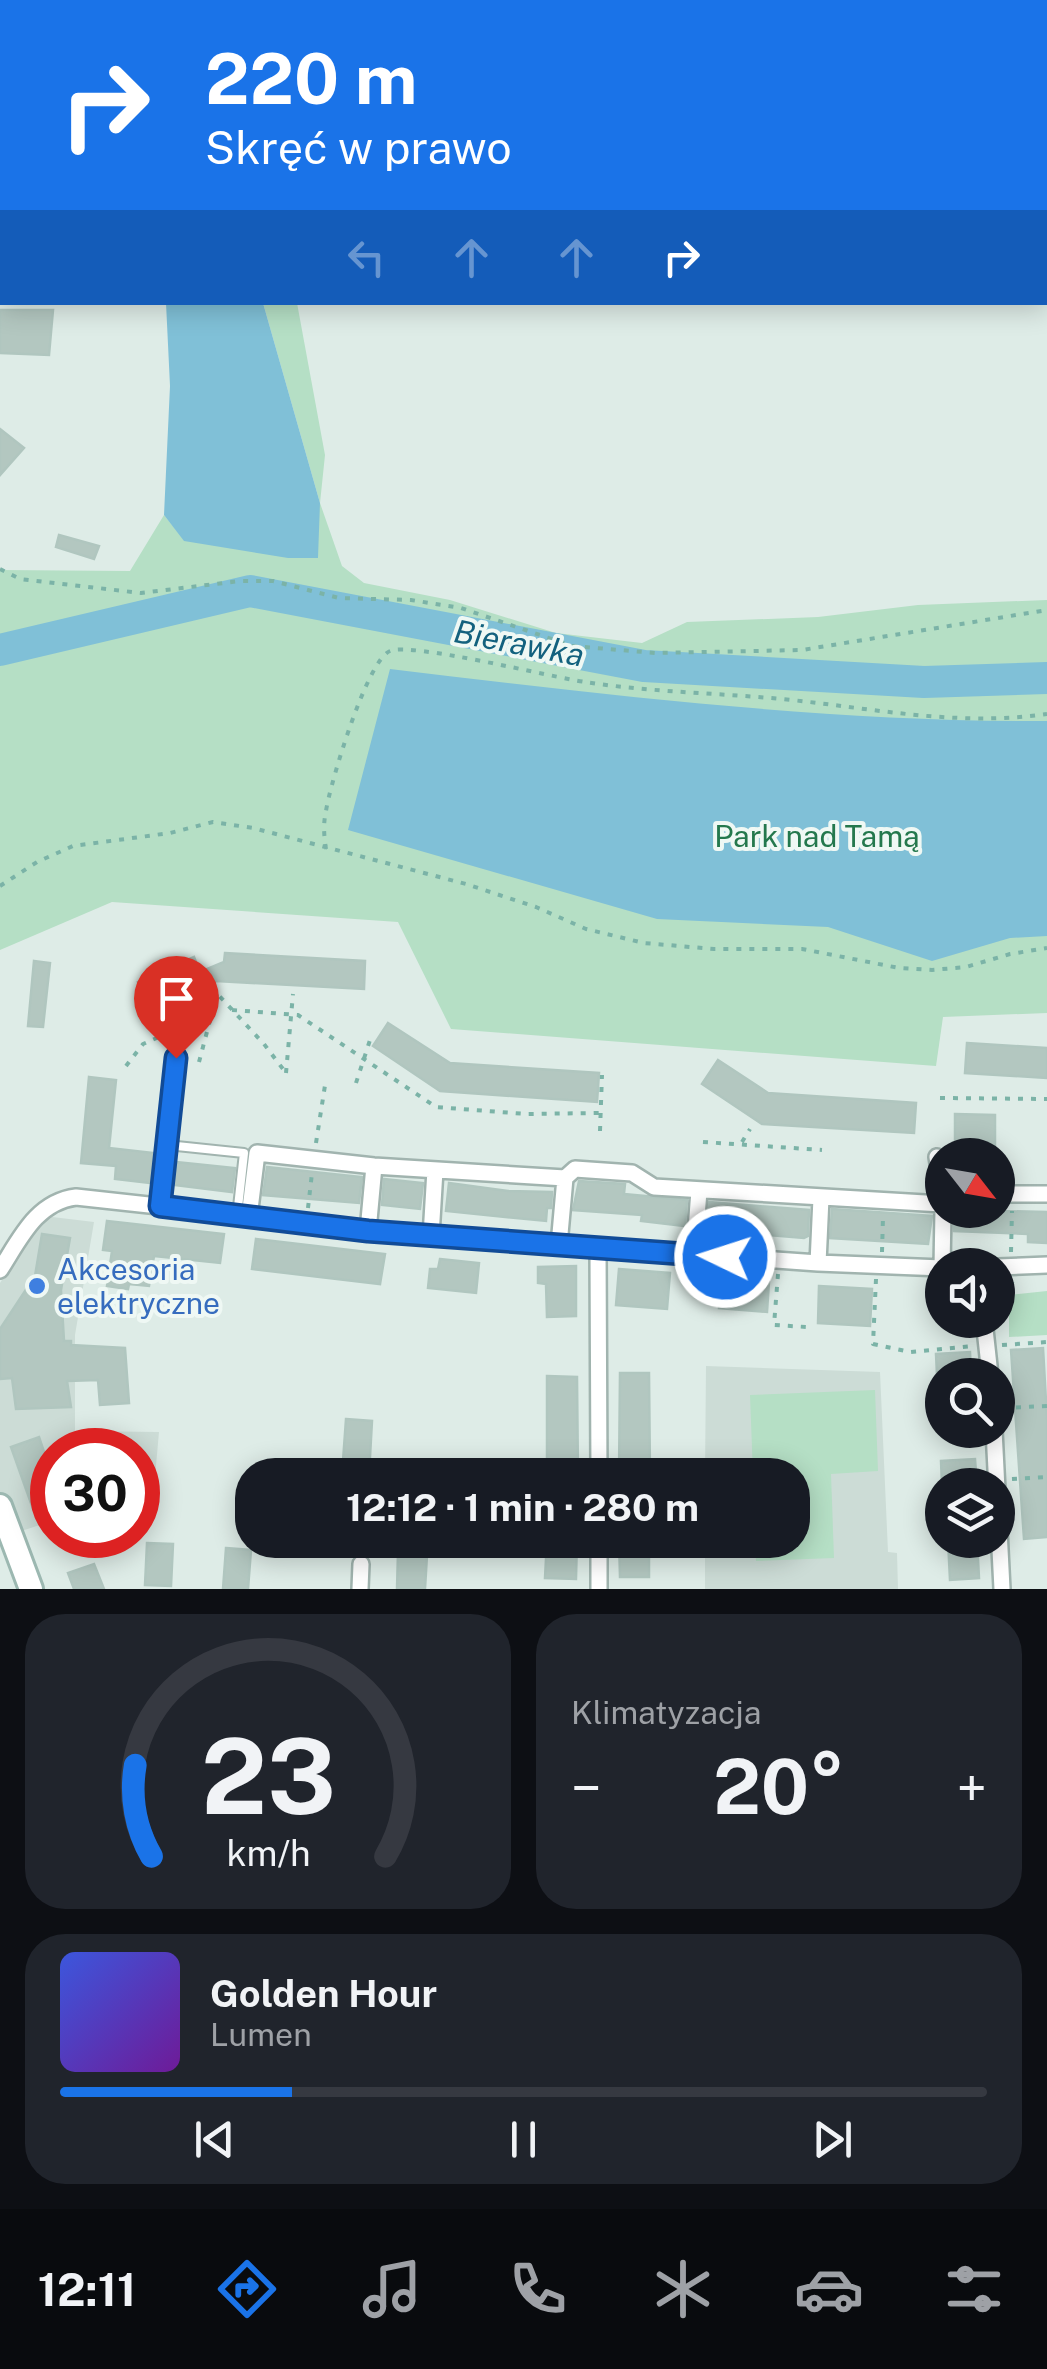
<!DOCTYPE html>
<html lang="pl">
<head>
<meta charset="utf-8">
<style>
  :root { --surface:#171b24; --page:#20242c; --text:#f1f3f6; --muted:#9ea1a6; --line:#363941; --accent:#1a73e8 }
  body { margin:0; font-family:"Public Sans",sans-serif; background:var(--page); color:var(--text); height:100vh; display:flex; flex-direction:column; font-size:38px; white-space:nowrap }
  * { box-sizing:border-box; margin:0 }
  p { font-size:32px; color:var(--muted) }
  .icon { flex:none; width:55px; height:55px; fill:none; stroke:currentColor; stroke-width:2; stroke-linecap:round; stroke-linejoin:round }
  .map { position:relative; height:1589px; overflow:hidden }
  .side { display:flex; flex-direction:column; gap:25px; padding:25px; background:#0d0f14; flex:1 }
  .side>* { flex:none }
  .top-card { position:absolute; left:0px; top:0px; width:1048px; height:305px; box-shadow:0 5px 25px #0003; background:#1a73e8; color:#fff; overflow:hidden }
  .needle { width:65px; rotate:121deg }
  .fabs { position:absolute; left:925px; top:1138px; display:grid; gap:20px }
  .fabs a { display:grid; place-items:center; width:90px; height:90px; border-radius:50%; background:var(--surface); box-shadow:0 5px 25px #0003; font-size:50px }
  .speed { position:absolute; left:30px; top:1428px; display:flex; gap:20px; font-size:50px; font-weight:700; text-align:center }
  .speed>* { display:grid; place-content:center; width:130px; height:130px; border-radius:50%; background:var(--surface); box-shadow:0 5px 25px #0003; line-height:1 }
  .speed .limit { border:15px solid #d22; background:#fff; color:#111 }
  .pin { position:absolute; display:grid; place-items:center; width:85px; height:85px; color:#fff; margin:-102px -42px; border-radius:50% 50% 50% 0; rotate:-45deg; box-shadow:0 0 10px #0007 }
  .pin .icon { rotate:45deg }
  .me { position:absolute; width:110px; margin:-55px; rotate:274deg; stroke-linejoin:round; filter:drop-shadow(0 0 8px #0008) }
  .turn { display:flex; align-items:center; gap:35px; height:210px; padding:0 40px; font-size:45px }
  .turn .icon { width:130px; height:130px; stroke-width:2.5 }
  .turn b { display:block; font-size:70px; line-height:85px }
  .lanes { display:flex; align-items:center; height:95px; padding:0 40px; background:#0003; justify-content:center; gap:50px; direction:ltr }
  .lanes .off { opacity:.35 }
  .big { font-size:75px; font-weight:700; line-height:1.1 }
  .side .widget { flex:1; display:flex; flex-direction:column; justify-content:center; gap:15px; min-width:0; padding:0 35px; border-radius:40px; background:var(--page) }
  .side .dial { align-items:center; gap:0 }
  .dial svg { height:260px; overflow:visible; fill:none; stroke:var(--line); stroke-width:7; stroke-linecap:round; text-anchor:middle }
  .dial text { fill:var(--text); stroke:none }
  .song { display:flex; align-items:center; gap:30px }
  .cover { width:120px; height:120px; border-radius:15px; background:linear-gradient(135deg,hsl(230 70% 55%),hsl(280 70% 35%)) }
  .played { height:10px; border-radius:5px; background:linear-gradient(90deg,var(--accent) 25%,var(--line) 25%) }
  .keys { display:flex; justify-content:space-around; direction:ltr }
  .heat { display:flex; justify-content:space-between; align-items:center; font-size:55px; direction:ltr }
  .side .tiles { flex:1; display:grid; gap:25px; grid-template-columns:1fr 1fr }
  .widget:last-child { grid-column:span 2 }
  .trip { position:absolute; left:235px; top:1458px; width:575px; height:100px; border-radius:40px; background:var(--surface); box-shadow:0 5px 25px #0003; font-weight:700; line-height:100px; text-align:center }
  .dock { display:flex; height:160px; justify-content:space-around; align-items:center; background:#090b0e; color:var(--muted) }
  .dock .icon { width:70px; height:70px }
  .dock .selected { color:var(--accent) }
  .dock b { font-size:45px; color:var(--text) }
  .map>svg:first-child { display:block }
  .built { fill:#ccdcd6 }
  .green { fill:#b5dfc5 }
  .water { fill:#80c0d7 }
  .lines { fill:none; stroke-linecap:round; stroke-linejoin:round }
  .stream { stroke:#80c0d7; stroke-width:5 }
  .river { stroke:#80c0d7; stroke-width:32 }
  .building { fill:#b3c7c0; stroke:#b0c6bf; stroke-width:2.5 }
  .service-casing { stroke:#a1b4af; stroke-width:12 }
  .minor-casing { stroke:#a1b4af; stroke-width:20 }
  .tertiary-casing { stroke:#a1b4af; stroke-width:25 }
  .secondary-casing { stroke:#9cb8b1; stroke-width:28 }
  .path { stroke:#7bb3a7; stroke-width:4; stroke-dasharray:5 8; stroke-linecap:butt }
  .service { stroke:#fff; stroke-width:8 }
  .minor { stroke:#fff; stroke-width:15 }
  .tertiary { stroke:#fff; stroke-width:20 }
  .secondary { stroke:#fff; stroke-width:22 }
  .route-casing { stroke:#114b97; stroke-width:25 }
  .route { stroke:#1a73e8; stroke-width:18 }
  .shop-dot { fill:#3f7fe0; stroke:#eff8f4; stroke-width:4 }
  .labels { text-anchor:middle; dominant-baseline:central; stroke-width:8; stroke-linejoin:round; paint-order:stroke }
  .park-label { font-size:30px; fill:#24784d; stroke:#eff8f4 }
  .shop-label { font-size:30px; fill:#366cbe; stroke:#eff8f4; text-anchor:start }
  .water-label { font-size:32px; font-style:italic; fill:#13617e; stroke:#eff8f4 }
</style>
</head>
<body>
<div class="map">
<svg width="1047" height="1589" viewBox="0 0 1047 1589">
  <rect width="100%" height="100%" fill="#deece7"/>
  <path class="built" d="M44 1216 94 1222 75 1335V1431L159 1432 154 1488 138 1493V1450H52V1521L0 1538V1283Z
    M706 1366 880 1372 888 1552 897 1553 898 1589H705V1540H792V1475H705Z"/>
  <path class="green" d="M263 303H297L325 455 320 503 342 566 364 583 450 600 556 633 642 643 687 622 818 617 918 605 1047 600V1013L943 1017 936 1066 451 1029 398 922 112 902 0 950V570L130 571 164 515 185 541 320 503Z
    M1047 1291V1335L1009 1337V1295Z
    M875 1390 878 1471 831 1474 834 1558 756 1561 755 1540H792V1475H753L750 1395Z"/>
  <path class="water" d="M166 303H263L320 503 318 558H288L184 541 164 515 170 386Z
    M390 669C608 695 827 722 1047 721V936L1010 938 932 961 828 927 657 919 348 830Z"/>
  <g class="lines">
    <path class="stream" d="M265 2V0"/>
    <path class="river" d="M0 650 250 591 644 666 924 682 1047 678"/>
  </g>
  <path class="building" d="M0 310H53L49 355 0 353Z
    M0 429 24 448 0 475Z
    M59 535 99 546 94 559 56 547Z
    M225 953 365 961 364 989 216 981 151 1010 138 982 194 957 200 972 224 962Z
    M34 961 50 963 43 1027 28 1026Z
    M388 1023 450 1063 599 1073 597 1102 440 1091 373 1046Z
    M967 1043 1047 1048V1078L965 1073Z
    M718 1060 768 1093 916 1103 914 1133 762 1124 702 1084Z
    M89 1077 116 1080 109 1148 154 1153 151 1183 115 1179 116 1166 81 1163Z
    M955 1114 995 1115V1147H955Z
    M176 1162 235 1168 232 1192 174 1185Z
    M267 1167 362 1177 359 1203 263 1195Z
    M384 1179 423 1183 420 1209 382 1205Z
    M579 1181 625 1184 624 1194 687 1200 685 1226 641 1221 642 1215 573 1210Z
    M449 1183 508 1191 552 1192 551 1208H547L546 1221 446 1211Z
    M709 1202 809 1210 808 1236 804 1238 707 1230Z
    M832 1209 932 1216 928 1244 830 1238Z
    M954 1210 1047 1212V1243L1028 1242V1234L954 1231Z
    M107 1221 224 1234 220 1263 154 1256 149 1286 129 1284 128 1289 107 1286 112 1251 103 1250Z
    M42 1234 70 1238 61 1290 64 1341H71V1345L125 1348 129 1403 100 1405 98 1380 67 1381 71 1407 16 1409 12 1378 0 1379V1329L35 1276Z
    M256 1239 385 1254 380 1284 252 1269Z
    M440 1259 479 1263 476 1293 428 1288 430 1269H438Z
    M576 1266V1316L547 1317 546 1284 538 1283V1267Z
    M619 1269 670 1273 667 1309 616 1305Z
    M721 1279 769 1282 767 1312 719 1308Z
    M819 1286 872 1289 870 1326 818 1323Z
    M1043 1348 1047 1419V1537L1024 1539 1011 1350Z
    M970 1352 971 1375H937L936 1354Z
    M620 1373H649L650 1475H619Z
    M547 1376 577 1377 578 1475H547Z
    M346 1419 372 1421 369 1475H342Z
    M39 1437 52 1476V1502L33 1509 11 1447Z
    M975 1459 977 1485H942L941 1461Z
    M547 1540H577L576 1579 545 1578Z
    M619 1540H649V1577H620Z
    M948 1540H977L979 1578 950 1580Z
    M147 1543 173 1544 171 1586 145 1585Z
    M226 1548 251 1550 248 1589H223Z
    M398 1552 427 1555 425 1589H397Z
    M94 1564 104 1589H74L68 1573Z"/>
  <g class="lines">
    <g class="service-casing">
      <path id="service" d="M167 1145 244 1153 237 1216"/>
    </g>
    <g class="minor-casing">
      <path id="minor" d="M937 1157 942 1189
        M998 1194H1047
        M160 1206 176 1059
        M249 1217 257 1153 374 1166 565 1178 575 1169 632 1173 654 1187 942 1204
        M368 1231 374 1166
        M431 1236 435 1170
        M559 1245 565 1178
        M598 1248 599 1475
        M694 1255 699 1191
        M818 1263 821 1198
        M998 1267 1047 1265
        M942 1268 943 1210
        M0 1270C20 1239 36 1202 76 1197L431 1236 818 1263 942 1268
        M984 1320 990 1375
        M994 1430 1002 1589
        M599 1540V1589
        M360 1589 361 1564"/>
    </g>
    <g class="tertiary-casing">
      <path id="tertiary" d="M104 2 105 0
        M0 241 2 235"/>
    </g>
    <g class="secondary-casing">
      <path id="secondary" d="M0 1506 31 1589"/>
    </g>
    <path class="path" d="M0 569 20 579 141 593 240 581H273L339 598 411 600 461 608 572 646 656 653 802 650 1047 610
      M326 849C324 836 323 824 326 811 330 784 367 660 390 651 411 642 551 677 585 682 650 692 716 693 782 699 873 708 955 727 1047 714
      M0 886 37 862 73 846 170 833 213 822 253 828 466 884 536 907 586 929 644 943 714 949H802L899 968 932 970 966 967 1010 954 1047 948
      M211 987 264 1044 286 1073
      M232 1010 298 1015 436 1107 526 1114 600 1113
      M199 1062 217 994
      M126 1066 143 1044 159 1037
      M286 1073 293 994
      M356 1083 371 1037
      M940 1098 1047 1099
      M600 1131 602 1075
      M703 1142 822 1150
      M742 1142 750 1129
      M316 1143 326 1079
      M308 1208 312 1173
      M882 1252 883 1217
      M1011 1252 1012 1211
      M778 1274 774 1325 807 1327
      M876 1279 873 1344 910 1352 973 1346
      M998 1309 1013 1281
      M1002 1345 1047 1342
      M1003 1408 1047 1406
      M1012 1479 1047 1477"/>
    <use href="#service" class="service"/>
    <use href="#minor" class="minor"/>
    <use href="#tertiary" class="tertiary"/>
    <use href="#secondary" class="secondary"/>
  </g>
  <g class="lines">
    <g class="route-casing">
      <path id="route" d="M176 1058 160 1206 368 1231 725 1257"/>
    </g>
    <use href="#route" class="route"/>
  </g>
  <circle class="shop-dot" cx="37" cy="1286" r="10"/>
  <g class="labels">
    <g class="park-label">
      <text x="817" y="836">Park nad Tamą</text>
    </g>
    <g class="shop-label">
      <text x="57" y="1269">Akcesoria<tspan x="57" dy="34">elektryczne</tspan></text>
    </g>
    <g class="water-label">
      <text transform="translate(519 643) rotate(11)">Bierawka</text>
    </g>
  </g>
</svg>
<div class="fabs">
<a><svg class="needle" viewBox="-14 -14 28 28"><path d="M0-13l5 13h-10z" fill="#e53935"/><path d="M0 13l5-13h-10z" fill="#9ea1a6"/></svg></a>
<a><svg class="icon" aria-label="sound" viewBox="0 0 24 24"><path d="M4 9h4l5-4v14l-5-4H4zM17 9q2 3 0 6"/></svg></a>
<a><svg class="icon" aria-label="search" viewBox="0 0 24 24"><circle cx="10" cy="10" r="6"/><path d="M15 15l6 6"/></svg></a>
<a><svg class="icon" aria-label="layers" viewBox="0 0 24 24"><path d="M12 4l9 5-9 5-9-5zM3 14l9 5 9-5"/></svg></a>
</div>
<div class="speed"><div class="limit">30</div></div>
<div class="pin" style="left:176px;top:1058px;background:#d93025"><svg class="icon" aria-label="arrive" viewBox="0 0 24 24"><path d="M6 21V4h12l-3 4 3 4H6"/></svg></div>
<svg class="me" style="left:725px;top:1257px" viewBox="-20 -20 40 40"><circle r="17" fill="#1a73e8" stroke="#fff" stroke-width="3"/><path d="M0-11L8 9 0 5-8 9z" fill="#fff"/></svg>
<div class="trip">12:12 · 1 min · 280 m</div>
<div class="top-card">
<div class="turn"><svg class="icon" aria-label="right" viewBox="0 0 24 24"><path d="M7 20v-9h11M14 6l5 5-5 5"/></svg><div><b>220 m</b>Skręć w prawo</div></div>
<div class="lanes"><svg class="icon off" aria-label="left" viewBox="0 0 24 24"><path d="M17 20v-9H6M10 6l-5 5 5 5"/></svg><svg class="icon off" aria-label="ahead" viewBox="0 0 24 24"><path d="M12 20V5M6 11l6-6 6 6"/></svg><svg class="icon off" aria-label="ahead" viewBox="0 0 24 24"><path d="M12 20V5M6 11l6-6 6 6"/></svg><svg class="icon" aria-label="right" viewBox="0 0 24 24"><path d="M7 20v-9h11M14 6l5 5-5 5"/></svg></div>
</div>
</div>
<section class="side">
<div class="tiles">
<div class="widget dial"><svg viewBox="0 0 100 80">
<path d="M14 69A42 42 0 1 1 86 69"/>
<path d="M14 69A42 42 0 0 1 9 41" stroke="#1a73e8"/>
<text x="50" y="56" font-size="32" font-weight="700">23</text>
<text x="50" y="72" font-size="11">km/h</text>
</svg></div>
<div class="widget"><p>Klimatyzacja</p>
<div class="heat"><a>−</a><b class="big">20°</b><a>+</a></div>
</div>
<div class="widget">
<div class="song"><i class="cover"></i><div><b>Golden Hour</b><p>Lumen</p></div></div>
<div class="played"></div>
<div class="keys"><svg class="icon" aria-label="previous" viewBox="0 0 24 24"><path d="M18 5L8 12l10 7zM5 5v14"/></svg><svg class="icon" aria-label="pause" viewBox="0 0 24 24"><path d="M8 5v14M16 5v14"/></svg><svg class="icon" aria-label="next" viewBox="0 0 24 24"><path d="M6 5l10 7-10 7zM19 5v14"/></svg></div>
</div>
</div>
</section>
<nav class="dock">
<b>12:11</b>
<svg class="icon selected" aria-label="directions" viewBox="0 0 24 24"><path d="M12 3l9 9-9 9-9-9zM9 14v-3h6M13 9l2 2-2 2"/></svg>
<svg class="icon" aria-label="music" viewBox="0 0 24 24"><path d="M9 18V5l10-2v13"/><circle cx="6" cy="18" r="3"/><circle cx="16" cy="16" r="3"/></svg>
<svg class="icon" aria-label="phone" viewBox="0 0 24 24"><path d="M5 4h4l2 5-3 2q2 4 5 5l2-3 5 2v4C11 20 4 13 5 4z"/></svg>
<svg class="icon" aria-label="climate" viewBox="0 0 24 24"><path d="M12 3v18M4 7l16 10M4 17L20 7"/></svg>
<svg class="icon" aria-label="car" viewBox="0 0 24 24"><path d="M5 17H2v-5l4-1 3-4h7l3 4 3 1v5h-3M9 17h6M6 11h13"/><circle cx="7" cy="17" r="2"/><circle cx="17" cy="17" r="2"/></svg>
<svg class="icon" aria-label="filters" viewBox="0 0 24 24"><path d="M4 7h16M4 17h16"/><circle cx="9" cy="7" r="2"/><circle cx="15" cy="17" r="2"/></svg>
</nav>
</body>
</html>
